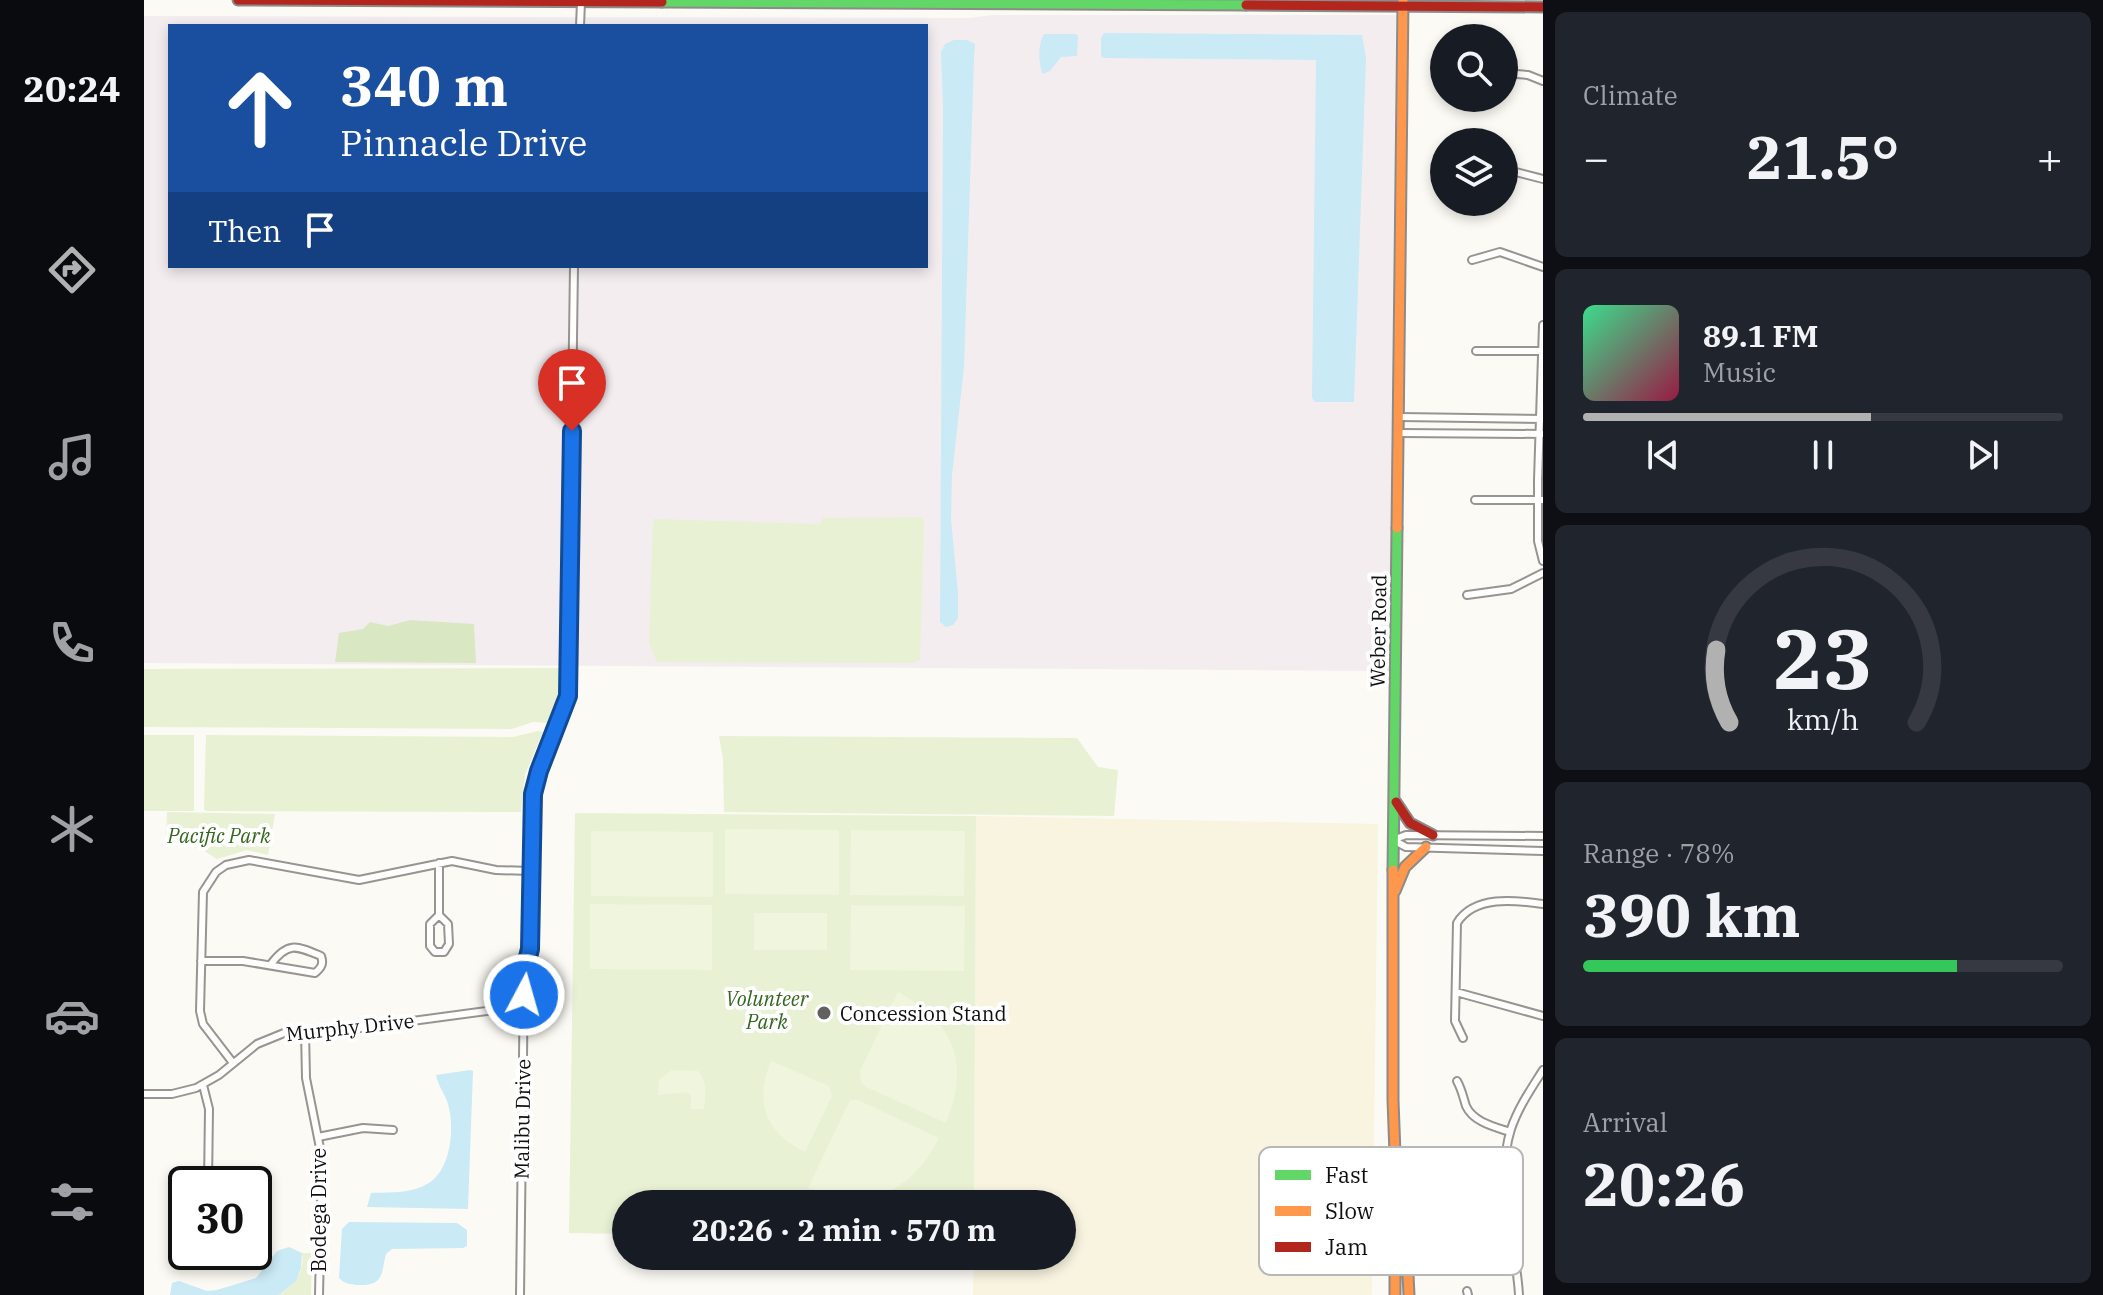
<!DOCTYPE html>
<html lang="en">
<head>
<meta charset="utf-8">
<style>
  :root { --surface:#171b24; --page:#20242c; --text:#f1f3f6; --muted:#9ea1a6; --line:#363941; --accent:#b1b1b2 }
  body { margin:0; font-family:"IBM Plex Serif",serif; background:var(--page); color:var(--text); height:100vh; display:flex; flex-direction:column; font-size:30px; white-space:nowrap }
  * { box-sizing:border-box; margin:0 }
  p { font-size:26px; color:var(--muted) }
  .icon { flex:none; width:44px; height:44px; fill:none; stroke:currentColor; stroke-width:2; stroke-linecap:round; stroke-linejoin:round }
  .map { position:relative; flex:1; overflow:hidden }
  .side { display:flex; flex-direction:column; gap:12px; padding:12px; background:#0d0f14; width:560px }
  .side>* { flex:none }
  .guide { position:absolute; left:24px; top:24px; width:760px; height:244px; border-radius:0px; box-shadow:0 4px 12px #0003; background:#1a4fa0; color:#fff; overflow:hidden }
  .buttons { position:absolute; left:1286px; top:24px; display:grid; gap:16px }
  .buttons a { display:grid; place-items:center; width:88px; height:88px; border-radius:50%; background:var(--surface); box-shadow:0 4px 12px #0003; font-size:40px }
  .speed { position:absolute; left:24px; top:1166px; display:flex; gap:16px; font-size:40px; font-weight:700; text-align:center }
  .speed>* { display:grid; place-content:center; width:104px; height:104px; border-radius:50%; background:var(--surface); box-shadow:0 4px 12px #0003; line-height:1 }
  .speed .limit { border:4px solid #111; border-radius:12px; background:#fff; color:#111 }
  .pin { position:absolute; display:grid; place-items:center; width:68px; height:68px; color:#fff; margin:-82px -34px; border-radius:50% 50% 50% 0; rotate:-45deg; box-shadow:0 0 8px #0007 }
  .pin .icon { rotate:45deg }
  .me { position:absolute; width:88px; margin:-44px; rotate:6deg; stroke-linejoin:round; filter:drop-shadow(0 0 6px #0008) }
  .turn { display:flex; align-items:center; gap:28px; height:168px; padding:0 40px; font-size:36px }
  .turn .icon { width:104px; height:104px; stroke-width:2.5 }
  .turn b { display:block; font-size:56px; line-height:68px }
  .then { display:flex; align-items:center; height:76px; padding:0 40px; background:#0003; gap:16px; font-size:30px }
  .big { font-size:60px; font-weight:800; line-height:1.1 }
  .side .widget { flex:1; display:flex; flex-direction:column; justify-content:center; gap:12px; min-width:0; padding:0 28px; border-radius:12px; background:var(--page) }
  .side .dial { align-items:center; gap:0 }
  .dial svg { height:208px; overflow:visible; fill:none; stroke:var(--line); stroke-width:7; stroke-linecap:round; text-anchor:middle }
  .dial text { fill:var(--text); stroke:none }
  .song { display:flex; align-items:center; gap:24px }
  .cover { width:96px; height:96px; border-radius:12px; background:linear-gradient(135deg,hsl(150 70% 55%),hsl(340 70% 35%)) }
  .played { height:8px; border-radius:4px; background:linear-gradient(90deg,var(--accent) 60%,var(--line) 60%) }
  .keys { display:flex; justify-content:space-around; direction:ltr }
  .heat { display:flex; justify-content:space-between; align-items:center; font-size:44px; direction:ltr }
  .charge { height:12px; border-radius:6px; background:linear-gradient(90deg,#34c759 78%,var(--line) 0) }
  .trip { position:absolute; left:468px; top:1190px; width:464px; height:80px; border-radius:40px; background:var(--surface); box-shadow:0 4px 12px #0003; font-weight:800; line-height:80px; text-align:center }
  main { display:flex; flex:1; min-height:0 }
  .dock { display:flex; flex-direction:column; width:144px; justify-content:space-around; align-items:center; background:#090b0e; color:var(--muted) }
  .dock .icon { width:56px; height:56px }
  .dock .current { color:var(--accent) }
  .dock b { font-size:36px; color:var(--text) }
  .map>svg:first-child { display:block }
  .industrial { fill:#f3edf0; fill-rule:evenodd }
  .farmland { fill:#f8f4e0 }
  .green { fill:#e8f1d4 }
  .forest { fill:#d9e8c2 }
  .pitch { fill:#f0f5de }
  .water { fill:#caeaf5 }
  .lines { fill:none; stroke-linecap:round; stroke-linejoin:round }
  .street-casing { stroke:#969592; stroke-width:10 }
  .fast-casing { stroke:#8c8b89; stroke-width:13 }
  .slow-casing { stroke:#8c8b89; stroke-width:13 }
  .jam-casing { stroke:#8c8b89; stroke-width:13 }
  .street { stroke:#fffefd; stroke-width:6 }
  .fast { stroke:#63d668; stroke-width:9 }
  .slow { stroke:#ff974d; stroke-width:9 }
  .jam { stroke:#b3261e; stroke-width:9 }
  .route-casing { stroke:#114b97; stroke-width:20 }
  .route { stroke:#1a73e8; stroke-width:14 }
  .poi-dot { fill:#62615f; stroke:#fff; stroke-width:3 }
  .labels { text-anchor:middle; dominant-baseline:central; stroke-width:8; stroke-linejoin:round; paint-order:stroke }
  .street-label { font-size:20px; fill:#0f0f0f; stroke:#fff }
  .park-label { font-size:20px; font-style:italic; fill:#33671e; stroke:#fff }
  .poi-label { font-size:20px; fill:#0f0f0f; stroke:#fff; text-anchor:start }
  .key { fill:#fff; stroke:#b7b7b7; stroke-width:2 }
  .key-label { font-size:22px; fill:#0f0f0f }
</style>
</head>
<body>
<main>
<nav class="dock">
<b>20:24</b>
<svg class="icon current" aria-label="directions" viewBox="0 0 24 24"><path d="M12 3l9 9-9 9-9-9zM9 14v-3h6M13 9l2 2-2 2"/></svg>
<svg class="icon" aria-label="music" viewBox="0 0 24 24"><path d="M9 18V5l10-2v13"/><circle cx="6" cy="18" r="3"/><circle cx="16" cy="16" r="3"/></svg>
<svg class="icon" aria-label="phone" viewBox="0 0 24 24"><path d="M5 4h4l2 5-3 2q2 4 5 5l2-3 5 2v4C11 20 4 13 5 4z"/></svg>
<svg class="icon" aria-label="climate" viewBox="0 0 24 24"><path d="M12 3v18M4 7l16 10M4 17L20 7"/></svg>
<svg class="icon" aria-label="car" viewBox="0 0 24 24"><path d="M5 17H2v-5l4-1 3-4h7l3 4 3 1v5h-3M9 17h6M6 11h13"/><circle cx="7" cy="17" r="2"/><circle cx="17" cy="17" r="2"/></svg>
<svg class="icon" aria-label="filters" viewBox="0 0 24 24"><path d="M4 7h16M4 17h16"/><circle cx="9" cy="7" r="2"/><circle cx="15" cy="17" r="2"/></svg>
</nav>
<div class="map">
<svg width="1399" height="1295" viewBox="0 0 1399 1295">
  <rect width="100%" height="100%" fill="#fcfaf4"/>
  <path class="industrial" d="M848 15H1252L1245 671 0 663V16L825 18ZM26 26H782V266H26Z"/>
  <path class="farmland" d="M832 816 1234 824 1228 1295H829L830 1256H918V1204H830Z"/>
  <path class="green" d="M778 517 780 521 776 660 767 663 513 662 505 643 509 519 676 524 679 518Z
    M420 668 414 694 403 723 389 722 368 729 0 727V669Z
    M394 731 399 732 381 774 377 812 62 811 60 809 62 735 369 737Z
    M0 735H50V811H0Z
    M575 736 933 738 954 767 974 770 970 816 580 812 579 759Z
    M23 812 131 814 124 855 103 850 73 859 49 844 22 843Z
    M431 813 832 816 830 1204H482V1234L425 1233Z
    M158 1253H168L167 1295H135C150 1285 161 1272 158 1253Z"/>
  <path class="forest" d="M266 620 330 624 332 663 191 662 195 633 219 629 226 622 244 626Z"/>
  <path class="pitch" d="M581 829 695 830V895L581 894Z
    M707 830 821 831 820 896 706 895Z
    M447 831 569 832V897L447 896Z
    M446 904 568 905V970L446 969Z
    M707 905 821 906 820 971 706 970Z
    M610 913H683V950H610Z
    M754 992C811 1022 826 1064 802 1123L722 1087 717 1082 716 1071Z
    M627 1061 685 1086 688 1096 661 1152C621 1132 610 1102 627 1061Z
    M528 1070 554 1071C564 1082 561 1095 560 1109H547V1096L544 1092 514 1095 515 1080Z
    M706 1100H714L795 1138C766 1195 723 1211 664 1188Z"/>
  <path class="water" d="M960 33 1218 35 1222 58 1210 402H1171L1168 398 1172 60 960 58 957 56V38Z
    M900 34H932L934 36 933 56 917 57 906 71 899 74C894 64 894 43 900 34Z
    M810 40H823L831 44 830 59 820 367 808 475 807 519 814 593V618L809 625 802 627 796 622 799 106 797 52 801 44Z
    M326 1070 329 1071 324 1209 223 1207 227 1193C245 1192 266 1194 283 1184 307 1171 311 1129 304 1104 301 1094 294 1086 292 1075Z
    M205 1222 313 1223 323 1230V1246L319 1248 248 1249 242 1254C237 1274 240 1286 214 1285 205 1284 201 1284 195 1278L198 1229Z
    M145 1247 158 1253 157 1268 152 1281 135 1295H26L28 1283 35 1281 63 1291 73 1290 112 1278 133 1251Z"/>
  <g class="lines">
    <g class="street-casing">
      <path id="street" d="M436 26 437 2
        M1360 73 1384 75 1399 81
        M1360 169 1399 179
        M1328 260 1356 252 1399 267
        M1399 325 1394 480V541L1399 561
        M1332 351H1397
        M1256 417 1399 419
        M1256 433 1399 434
        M1331 500H1399
        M1323 595 1367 589 1399 573
        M1249 840 1262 847 1399 851
        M1249 840 1262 835 1399 836
        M295 915 304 924 305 944 300 952H291L286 946V924L295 915V863
        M57 961H99L171 973C177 968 180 964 177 956 153 946 144 941 127 964
        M1312 992 1399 1016
        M161 1031 162 1078 178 1158 175 1295
        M1319 1038 1311 1021 1313 923C1330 895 1371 900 1399 904
        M89 1063 59 1024 56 1011 59 892 72 872 82 865 105 860 215 880 308 861 352 870 386 871
        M1313 1081C1318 1090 1319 1097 1322 1106 1329 1122 1351 1127 1366 1132
        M59 1085 65 1109 64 1184
        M0 1094H28L52 1088 75 1075 113 1044 140 1033 201 1030 380 1006
        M174 1137 219 1128 249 1130
        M1316 1186 1320 1204 1317 1233
        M1320 1204 1362 1199
        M1323 1291 1324 1295
        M376 1295 380 977 386 949 389 794 395 771 424 696 430 266
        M1375 1295C1372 1241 1350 1183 1367 1129 1374 1108 1387 1089 1399 1070"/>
    </g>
    <g class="fast-casing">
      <path id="fast" d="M518 2 1102 5
        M1249 870 1253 528"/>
    </g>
    <g class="slow-casing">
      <path id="slow" d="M1253 528 1259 0
        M1249 870V1100L1255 1262 1251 1276V1295
        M1251 891 1261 867 1282 847
        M1255 1262 1264 1275 1265 1295"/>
    </g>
    <g class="jam-casing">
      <path id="jam" d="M94 0 518 2
        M1102 5 1399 7
        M1252 802 1266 823 1289 835"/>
    </g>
    <use href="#street" class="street"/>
    <use href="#fast" class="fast"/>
    <use href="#slow" class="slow"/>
    <use href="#jam" class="jam"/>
  </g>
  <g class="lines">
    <g class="route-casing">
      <path id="route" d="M380 995 381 969 386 949 389 794 395 771 424 696 428 431"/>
    </g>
    <use href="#route" class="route"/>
  </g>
  <circle class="poi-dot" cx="680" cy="1013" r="8"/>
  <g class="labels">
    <g class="street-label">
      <text transform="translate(1234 631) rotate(-89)">Weber Road</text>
      <text transform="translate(206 1027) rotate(-6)">Murphy Drive</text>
      <text transform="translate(378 1119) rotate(-89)">Malibu Drive</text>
      <text transform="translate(174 1210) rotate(-90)">Bodega Drive</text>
    </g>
    <g class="park-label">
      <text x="75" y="835">Pacific Park</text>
      <text x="623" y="998">Volunteer<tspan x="623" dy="23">Park</tspan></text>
    </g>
    <g class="poi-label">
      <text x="696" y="1013">Concession Stand</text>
    </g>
  </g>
  <rect x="1115" y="1147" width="264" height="128" rx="12" class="key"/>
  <rect x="1131" y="1170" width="36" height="10" fill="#63d668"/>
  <rect x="1131" y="1206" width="36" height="10" fill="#ff974d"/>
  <rect x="1131" y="1242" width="36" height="10" fill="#b3261e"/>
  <g class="key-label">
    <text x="1181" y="1183">Fast</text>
    <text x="1181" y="1219">Slow</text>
    <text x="1181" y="1255">Jam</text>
  </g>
</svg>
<div class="buttons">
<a><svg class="icon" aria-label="search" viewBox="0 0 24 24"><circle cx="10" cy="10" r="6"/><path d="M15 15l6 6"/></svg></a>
<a><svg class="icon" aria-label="layers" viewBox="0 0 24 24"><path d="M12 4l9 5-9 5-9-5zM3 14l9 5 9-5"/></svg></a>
</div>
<div class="speed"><div class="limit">30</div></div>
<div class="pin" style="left:428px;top:431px;background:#d93025"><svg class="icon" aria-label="arrive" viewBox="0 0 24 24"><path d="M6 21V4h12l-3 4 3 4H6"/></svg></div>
<svg class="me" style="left:380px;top:995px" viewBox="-20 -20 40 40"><circle r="17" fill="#1a73e8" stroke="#fff" stroke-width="3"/><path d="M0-11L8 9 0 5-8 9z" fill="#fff"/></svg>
<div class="trip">20:26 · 2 min · 570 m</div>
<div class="guide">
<div class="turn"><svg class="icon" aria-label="ahead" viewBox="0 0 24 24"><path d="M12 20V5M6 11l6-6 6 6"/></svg><div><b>340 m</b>Pinnacle Drive</div></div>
<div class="then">Then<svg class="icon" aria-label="arrive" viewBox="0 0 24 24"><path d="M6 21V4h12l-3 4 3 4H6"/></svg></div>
</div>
</div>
<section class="side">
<div class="widget"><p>Climate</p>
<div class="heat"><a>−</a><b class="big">21.5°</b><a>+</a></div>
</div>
<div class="widget">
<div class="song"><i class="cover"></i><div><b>89.1 FM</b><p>Music</p></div></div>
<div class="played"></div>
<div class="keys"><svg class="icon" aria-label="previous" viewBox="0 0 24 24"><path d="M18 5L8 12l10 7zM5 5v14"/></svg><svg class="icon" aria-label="pause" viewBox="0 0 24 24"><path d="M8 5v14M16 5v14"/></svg><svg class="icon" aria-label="next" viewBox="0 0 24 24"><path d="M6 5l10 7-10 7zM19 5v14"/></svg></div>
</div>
<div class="widget dial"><svg viewBox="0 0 100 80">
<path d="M14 69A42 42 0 1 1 86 69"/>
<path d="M14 69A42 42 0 0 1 9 41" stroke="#b1b1b2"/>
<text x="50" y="56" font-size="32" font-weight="700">23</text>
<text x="50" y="72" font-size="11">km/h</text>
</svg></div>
<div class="widget"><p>Range · 78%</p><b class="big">390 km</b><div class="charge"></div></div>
<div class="widget"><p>Arrival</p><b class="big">20:26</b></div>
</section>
</main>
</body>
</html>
